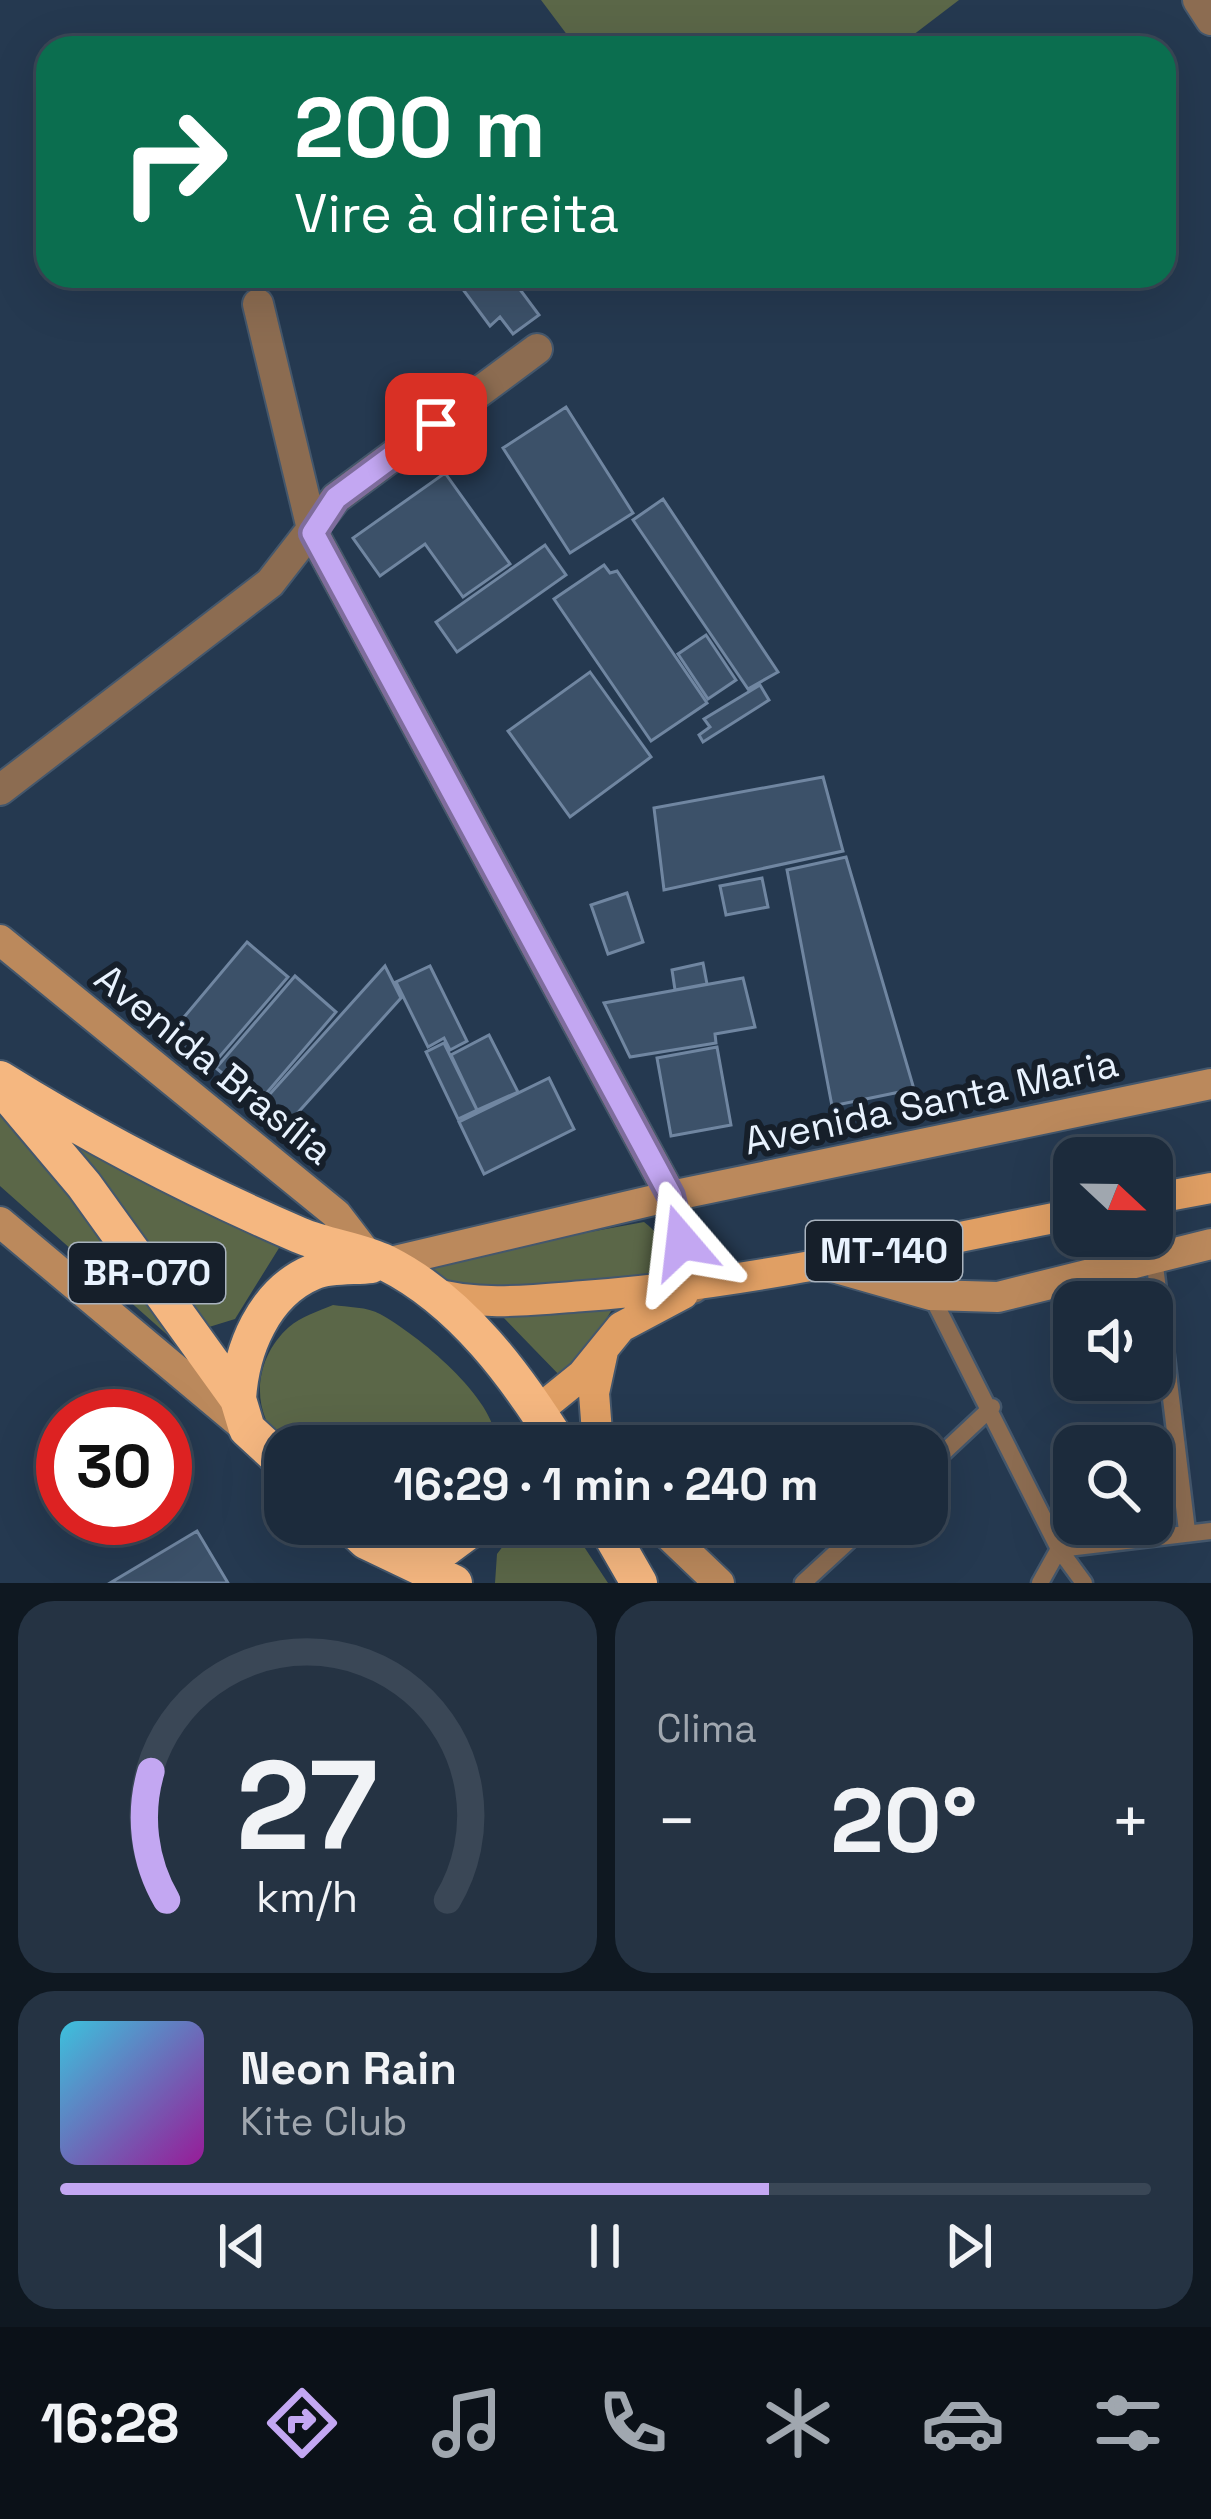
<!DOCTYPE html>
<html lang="pt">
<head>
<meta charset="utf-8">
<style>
  :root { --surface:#1c2b3c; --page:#253343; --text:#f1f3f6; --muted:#a0a7af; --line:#3a4756; --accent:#c3a7f2 }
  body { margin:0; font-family:"Space Grotesk",sans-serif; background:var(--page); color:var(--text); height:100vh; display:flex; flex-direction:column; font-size:45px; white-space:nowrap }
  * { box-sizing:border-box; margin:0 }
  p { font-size:39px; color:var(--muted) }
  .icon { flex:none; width:66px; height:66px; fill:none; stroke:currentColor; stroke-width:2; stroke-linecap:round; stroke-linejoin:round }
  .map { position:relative; height:1583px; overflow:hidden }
  .drawer { display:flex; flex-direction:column; gap:18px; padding:18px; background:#0f1821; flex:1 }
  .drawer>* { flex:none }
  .top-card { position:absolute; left:36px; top:36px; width:1140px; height:252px; border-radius:36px; box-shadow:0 12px 48px #0002,0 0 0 3px var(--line); background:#0b6e4f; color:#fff; overflow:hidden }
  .needle { width:78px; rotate:112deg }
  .fabs { position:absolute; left:1053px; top:1137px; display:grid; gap:24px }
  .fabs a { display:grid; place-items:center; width:120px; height:120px; border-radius:24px; background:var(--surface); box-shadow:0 12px 48px #0002,0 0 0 3px var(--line); font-size:60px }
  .speed { position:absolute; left:36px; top:1389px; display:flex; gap:24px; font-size:60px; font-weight:700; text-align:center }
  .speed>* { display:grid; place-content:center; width:156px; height:156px; border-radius:50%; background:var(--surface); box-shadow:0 12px 48px #0002,0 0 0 3px var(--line); line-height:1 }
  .speed .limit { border:18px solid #d22; background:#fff; color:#111 }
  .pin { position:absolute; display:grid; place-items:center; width:102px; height:102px; color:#fff; margin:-51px; border-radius:24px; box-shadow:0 6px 18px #0006 }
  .me { position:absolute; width:132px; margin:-66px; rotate:343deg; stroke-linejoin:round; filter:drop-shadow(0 0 9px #0008) }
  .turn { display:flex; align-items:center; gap:42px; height:252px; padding:0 60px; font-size:54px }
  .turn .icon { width:156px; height:156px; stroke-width:2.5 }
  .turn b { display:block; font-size:84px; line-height:102px }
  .big { font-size:90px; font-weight:600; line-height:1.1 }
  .drawer .card { flex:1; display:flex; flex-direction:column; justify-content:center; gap:18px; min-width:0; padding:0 42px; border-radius:36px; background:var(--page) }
  .drawer .dial { align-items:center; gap:0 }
  .dial svg { height:312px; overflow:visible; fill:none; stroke:var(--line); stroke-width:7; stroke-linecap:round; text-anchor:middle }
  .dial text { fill:var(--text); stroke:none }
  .song { display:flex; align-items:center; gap:36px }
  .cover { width:144px; height:144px; border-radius:18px; background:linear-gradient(135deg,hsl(190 70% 55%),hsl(300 70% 35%)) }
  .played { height:12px; border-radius:6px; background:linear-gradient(90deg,var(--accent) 65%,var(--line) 65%) }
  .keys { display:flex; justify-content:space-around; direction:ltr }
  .heat { display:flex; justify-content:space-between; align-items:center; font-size:66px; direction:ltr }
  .drawer .tiles { flex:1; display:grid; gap:18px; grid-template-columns:1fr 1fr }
  .card:last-child { grid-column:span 2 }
  .trip { position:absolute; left:264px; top:1425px; width:684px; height:120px; border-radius:36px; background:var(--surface); box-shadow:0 12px 48px #0002,0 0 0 3px var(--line); font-weight:600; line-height:120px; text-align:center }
  .menu { display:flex; height:192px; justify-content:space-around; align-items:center; background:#0b1118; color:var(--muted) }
  .menu .icon { width:84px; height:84px }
  .menu .active { color:var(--accent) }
  .menu b { font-size:54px; color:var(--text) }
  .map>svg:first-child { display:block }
  .green { fill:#5b6748 }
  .building { fill:#3c5169; stroke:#7086a1; stroke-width:3 }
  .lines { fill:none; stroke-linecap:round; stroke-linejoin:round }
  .lane-casing { stroke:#44576c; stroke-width:21 }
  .street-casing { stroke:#44576c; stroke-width:34 }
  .secondary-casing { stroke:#44576c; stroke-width:34 }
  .primary-casing { stroke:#44576c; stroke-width:34 }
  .highway-casing { stroke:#44576c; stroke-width:40 }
  .lane { stroke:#8c6c51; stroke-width:16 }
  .street { stroke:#8c6c51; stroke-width:30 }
  .secondary { stroke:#bb895c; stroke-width:30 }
  .primary { stroke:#e09f64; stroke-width:30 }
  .highway { stroke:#f5b780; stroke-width:36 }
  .route-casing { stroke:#7f6d9d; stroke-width:30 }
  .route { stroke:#c3a7f2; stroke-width:21 }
  .labels { text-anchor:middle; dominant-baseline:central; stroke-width:12; stroke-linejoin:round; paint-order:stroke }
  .shield { fill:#161f2a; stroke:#a9b3be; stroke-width:3 }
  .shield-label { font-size:36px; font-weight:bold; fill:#e8f2fe }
  .street-label { font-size:39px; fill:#e8f2fe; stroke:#161f2a }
</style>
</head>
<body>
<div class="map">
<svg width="1211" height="1583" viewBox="0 0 1211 1583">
  <rect width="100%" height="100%" fill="#253950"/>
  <path class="green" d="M541 0H959L896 48H577Z
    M0 1111 66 1179 172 1339 0 1186Z
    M70 1139 158 1190 263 1235 279 1248 235 1319 209 1327Z
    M644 1222C665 1238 675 1258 655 1279L467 1296 421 1263Z
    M620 1297C608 1314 577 1373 565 1381L500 1314Z
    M333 1305C347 1307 368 1307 380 1314 418 1335 500 1401 496 1446H285C249 1414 253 1359 289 1327 300 1317 319 1311 333 1305Z
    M520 1524H569L608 1583H495L497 1554Z"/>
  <path class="building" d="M453 276H510L539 315 513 334 500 317 490 326Z
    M566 407 633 513 570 553 503 448Z
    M445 473 510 564 463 597 425 544 380 576 353 538Z
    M663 499 778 672 748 689 633 520Z
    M545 545 566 575 457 652 436 622Z
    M604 565 610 573 617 571 707 703 651 741 554 599Z
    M706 635 736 680 708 699 678 654Z
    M590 672 651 757 570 817 508 731Z
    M760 685 769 700 703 742 699 735 710 727 704 719Z
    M823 777 843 851 664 890 654 808Z
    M846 857 914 1089 832 1106 787 870Z
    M762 878 768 907 726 915 720 886Z
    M627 893 643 942 608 954 591 905Z
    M247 942 288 977 209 1069 169 1035Z
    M703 963 707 984 675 990 672 970Z
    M385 966 401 998 284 1128 260 1105Z
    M430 966 467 1041 450 1050 444 1038 428 1047 396 982Z
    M295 976 336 1012 258 1103 216 1068Z
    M743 978 755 1027 715 1034 716 1043 630 1057 604 1003Z
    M489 1035 518 1092 477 1110 451 1055Z
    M444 1043 477 1110 458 1119 426 1052Z
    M717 1047 731 1125 671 1136 657 1058Z
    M549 1078 574 1129 484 1174 459 1122Z
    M197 1531 228 1583H110Z"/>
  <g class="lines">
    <g class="lane-casing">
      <path id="lane" d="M1154 1257 1187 1531
        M931 1295 1059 1549 1084 1583
        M927 1468 992 1407
        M803 1583 867 1524
        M1040 1583 1059 1549 1211 1531"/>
    </g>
    <g class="street-casing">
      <path id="street" d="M1198 0 1211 20
        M258 304 313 533 671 1196 693 1288
        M0 790 270 583 336 498 537 349"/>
    </g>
    <g class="secondary-casing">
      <path id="secondary" d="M0 940 336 1214 369 1257
        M0 1222 247 1429
        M386 1263 671 1196 1211 1084
        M819 1263 931 1295 998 1297 1211 1244
        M657 1524 719 1583"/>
    </g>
    <g class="primary-casing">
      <path id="primary" d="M1152 1199 1211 1188
        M429 1292C478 1307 533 1300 584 1296 749 1284 911 1246 1074 1214
        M540 1409 582 1375 621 1327 683 1294
        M598 1446 594 1393 603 1351"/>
    </g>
    <g class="highway-casing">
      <path id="highway" d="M0 1079C96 1139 195 1190 299 1235 327 1247 359 1250 386 1263 462 1301 517 1377 560 1446
        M14 1102 84 1185 238 1399 247 1429 285 1464
        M238 1399C241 1350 263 1293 313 1272 328 1265 354 1267 371 1265
        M348 1524 366 1541 454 1583
        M605 1524 639 1583
        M409 1558 443 1550 478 1524"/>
    </g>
    <use href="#lane" class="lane"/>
    <use href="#street" class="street"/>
    <use href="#secondary" class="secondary"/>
    <use href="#primary" class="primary"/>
    <use href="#highway" class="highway"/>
  </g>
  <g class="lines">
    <g class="route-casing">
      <path id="route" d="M436 424 336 498 313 533 671 1196 682 1242"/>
    </g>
    <use href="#route" class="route"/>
  </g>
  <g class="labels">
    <g class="shield">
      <rect x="806" y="1221" width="156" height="60" rx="9"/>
      <rect x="69" y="1243" width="156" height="60" rx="9"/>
    </g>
    <g class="shield-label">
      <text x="884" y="1251">MT-140</text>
      <text x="147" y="1273">BR-070</text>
    </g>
    <g class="street-label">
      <text transform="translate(214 1064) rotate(39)">Avenida Brasília</text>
      <text transform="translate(931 1102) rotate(-12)">Avenida Santa Maria</text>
    </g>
  </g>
</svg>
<div class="fabs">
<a><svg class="needle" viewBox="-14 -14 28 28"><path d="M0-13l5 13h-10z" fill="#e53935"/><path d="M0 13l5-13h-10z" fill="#a0a7af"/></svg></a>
<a><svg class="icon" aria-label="sound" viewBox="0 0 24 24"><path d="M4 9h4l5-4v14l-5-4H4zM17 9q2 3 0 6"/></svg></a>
<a><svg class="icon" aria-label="search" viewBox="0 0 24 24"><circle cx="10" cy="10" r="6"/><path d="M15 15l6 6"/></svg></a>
</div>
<div class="speed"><div class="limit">30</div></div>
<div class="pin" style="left:436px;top:424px;background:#d93025"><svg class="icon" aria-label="arrive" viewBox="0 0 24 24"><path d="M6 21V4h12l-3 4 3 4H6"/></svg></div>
<svg class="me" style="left:682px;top:1242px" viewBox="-20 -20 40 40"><path d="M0-17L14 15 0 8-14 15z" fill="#c3a7f2" stroke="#fff" stroke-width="4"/></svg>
<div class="trip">16:29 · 1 min · 240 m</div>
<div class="top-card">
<div class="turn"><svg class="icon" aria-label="right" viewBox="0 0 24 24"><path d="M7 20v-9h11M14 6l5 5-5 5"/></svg><div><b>200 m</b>Vire à direita</div></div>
</div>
</div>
<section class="drawer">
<div class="tiles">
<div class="card dial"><svg viewBox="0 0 100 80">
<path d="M14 69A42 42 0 1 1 86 69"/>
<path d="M14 69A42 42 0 0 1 10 36" stroke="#c3a7f2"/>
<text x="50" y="56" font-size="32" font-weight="700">27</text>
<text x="50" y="72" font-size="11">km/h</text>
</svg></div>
<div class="card"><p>Clima</p>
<div class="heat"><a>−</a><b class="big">20°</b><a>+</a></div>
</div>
<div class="card">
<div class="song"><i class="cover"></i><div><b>Neon Rain</b><p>Kite Club</p></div></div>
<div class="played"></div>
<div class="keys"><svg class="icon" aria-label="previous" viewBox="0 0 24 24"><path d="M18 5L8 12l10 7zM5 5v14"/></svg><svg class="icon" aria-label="pause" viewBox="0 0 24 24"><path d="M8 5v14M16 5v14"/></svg><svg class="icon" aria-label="next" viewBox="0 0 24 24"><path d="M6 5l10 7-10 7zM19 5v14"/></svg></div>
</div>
</div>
</section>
<nav class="menu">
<b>16:28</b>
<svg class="icon active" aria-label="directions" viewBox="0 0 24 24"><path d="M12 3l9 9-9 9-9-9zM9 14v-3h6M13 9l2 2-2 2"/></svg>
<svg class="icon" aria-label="music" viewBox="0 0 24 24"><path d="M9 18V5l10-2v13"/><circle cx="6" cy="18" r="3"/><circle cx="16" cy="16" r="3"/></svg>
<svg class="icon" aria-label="phone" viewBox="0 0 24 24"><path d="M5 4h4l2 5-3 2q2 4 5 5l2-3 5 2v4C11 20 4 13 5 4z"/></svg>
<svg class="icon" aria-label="climate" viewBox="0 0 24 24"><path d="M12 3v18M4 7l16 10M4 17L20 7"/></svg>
<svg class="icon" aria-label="car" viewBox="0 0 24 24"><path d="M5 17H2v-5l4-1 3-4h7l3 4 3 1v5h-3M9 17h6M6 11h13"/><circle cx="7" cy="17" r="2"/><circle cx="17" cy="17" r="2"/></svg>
<svg class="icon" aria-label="filters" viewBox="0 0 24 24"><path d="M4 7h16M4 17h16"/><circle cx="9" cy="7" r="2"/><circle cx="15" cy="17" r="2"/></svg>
</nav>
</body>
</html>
